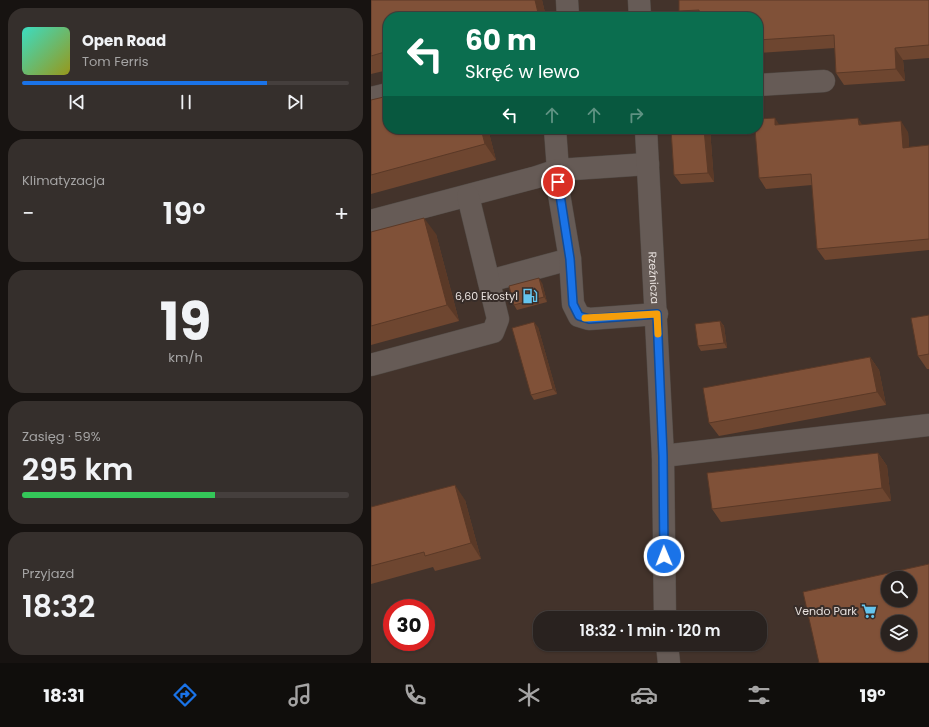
<!DOCTYPE html>
<html lang="pl">
<head>
<meta charset="utf-8">
<style>
  :root { --surface:#29221f; --page:#352f2c; --text:#f1f3f6; --muted:#a5a4a4; --line:#453f3d; --accent:#1a73e8 }
  body { margin:0; font-family:Poppins,sans-serif; background:var(--page); color:var(--text); height:100vh; display:flex; flex-direction:column; font-size:15px; white-space:nowrap }
  * { box-sizing:border-box; margin:0 }
  p { font-size:13px; color:var(--muted) }
  .icon { flex:none; width:22px; height:22px; fill:none; stroke:currentColor; stroke-width:2; stroke-linecap:round; stroke-linejoin:round }
  .map { position:relative; flex:1; overflow:hidden }
  .details { display:flex; flex-direction:column; gap:8px; padding:8px; background:#171311; width:371px }
  .details>* { flex:none }
  .top-card { position:absolute; left:12px; top:12px; width:380px; height:122px; border-radius:16px; box-shadow:0 1px 3px #0004,0 0 0 1px var(--line); background:#0b6e4f; color:#fff; overflow:hidden }
  .tools { position:absolute; left:510px; top:571px; display:grid; gap:8px }
  .tools a { display:grid; place-items:center; width:36px; height:36px; border-radius:50%; background:var(--surface); box-shadow:0 1px 3px #0004,0 0 0 1px var(--line); font-size:20px }
  .speed { position:absolute; left:12px; top:599px; display:flex; gap:8px; font-size:20px; font-weight:700; text-align:center }
  .speed>* { display:grid; place-content:center; width:52px; height:52px; border-radius:50%; background:var(--surface); box-shadow:0 1px 3px #0004,0 0 0 1px var(--line); line-height:1 }
  .speed .limit { border:6px solid #d22; background:#fff; color:#111 }
  .pin { position:absolute; display:grid; place-items:center; width:34px; height:34px; color:#fff; margin:-17px; border:2px solid #fff; border-radius:50%; box-shadow:0 1px 4px #0007 }
  .me { position:absolute; width:44px; margin:-22px; rotate:359deg; stroke-linejoin:round; filter:drop-shadow(0 0 3px #0008) }
  .turn { display:flex; align-items:center; gap:14px; height:84px; padding:0 16px; font-size:18px }
  .turn .icon { width:52px; height:52px; stroke-width:2.5 }
  .turn b { display:block; font-size:28px; line-height:34px }
  .lanes { display:flex; align-items:center; height:38px; padding:0 16px; background:#0003; justify-content:center; gap:20px; direction:ltr }
  .lanes .off { opacity:.35 }
  .big { font-size:30px; font-weight:600; line-height:1.1 }
  .details .widget { flex:1; display:flex; flex-direction:column; justify-content:center; gap:6px; min-width:0; padding:0 14px; border-radius:16px; background:var(--page) }
  .details .dial { align-items:center; gap:0 }
  .dial b { font-size:52px; line-height:1 }
  .song { display:flex; align-items:center; gap:12px }
  .cover { width:48px; height:48px; border-radius:6px; background:linear-gradient(135deg,hsl(170 70% 55%),hsl(60 70% 35%)) }
  .played { height:4px; border-radius:2px; background:linear-gradient(90deg,var(--accent) 75%,var(--line) 75%) }
  .keys { display:flex; justify-content:space-around; direction:ltr }
  .heat { display:flex; justify-content:space-between; align-items:center; font-size:22px; direction:ltr }
  .charge { height:6px; border-radius:3px; background:linear-gradient(90deg,#34c759 59%,var(--line) 0) }
  .trip { position:absolute; left:162px; top:611px; width:234px; height:40px; border-radius:16px; background:var(--surface); box-shadow:0 1px 3px #0004,0 0 0 1px var(--line); font-weight:600; line-height:40px; text-align:center }
  .dock { display:flex; height:64px; justify-content:space-around; align-items:center; background:#100e0c; color:var(--muted) }
  .dock .icon { width:28px; height:28px }
  .dock .selected { color:var(--accent) }
  .dock b { font-size:18px; color:var(--text) }
  main { display:flex; flex:1; min-height:0 }
  .map>svg:first-child { display:block }
  .built { fill:#43332b; fill-rule:evenodd }
  .lines { fill:none; stroke-linecap:round; stroke-linejoin:round }
  .minor-casing { stroke:#524b46; stroke-width:23 }
  .minor { stroke:#665b56; stroke-width:22 }
  .wall { fill:#6e4630 }
  .shaded-wall { fill:#5a3927 }
  .building { fill:#805138; stroke:#5a3927; fill-rule:evenodd }
  .route-casing { stroke:#114b97; stroke-width:10 }
  .route { stroke:#1a73e8; stroke-width:7 }
  .slow { stroke:#f59e0b; stroke-width:7 }
  .labels { text-anchor:middle; dominant-baseline:central; stroke-width:4; stroke-linejoin:round; paint-order:stroke }
  .street-label { font-size:11px; fill:#e7e0dd; stroke:#372d29 }
  .poi-label { font-size:11px; fill:#e7e0dd; stroke:#372d29; text-anchor:end }
</style>
</head>
<body>
<main>
<section class="details">
<div class="widget">
<div class="song"><i class="cover"></i><div><b>Open Road</b><p>Tom Ferris</p></div></div>
<div class="played"></div>
<div class="keys"><svg class="icon" aria-label="previous" viewBox="0 0 24 24"><path d="M18 5L8 12l10 7zM5 5v14"/></svg><svg class="icon" aria-label="pause" viewBox="0 0 24 24"><path d="M8 5v14M16 5v14"/></svg><svg class="icon" aria-label="next" viewBox="0 0 24 24"><path d="M6 5l10 7-10 7zM19 5v14"/></svg></div>
</div>
<div class="widget"><p>Klimatyzacja</p>
<div class="heat"><a>−</a><b class="big">19°</b><a>+</a></div>
</div>
<div class="widget dial"><b>19</b><p>km/h</p></div>
<div class="widget"><p>Zasięg · 59%</p><b class="big">295 km</b><div class="charge"></div></div>
<div class="widget"><p>Przyjazd</p><b class="big">18:32</b></div>
</section>
<div class="map">
<svg width="558" height="663" viewBox="0 0 558 663">
  <rect width="100%" height="100%" fill="#372d29"/>
  <path class="built" d="M0 0H558V663H0ZM17 17H387V129H17ZM517 578H539V600H517ZM21 608H55V642H21ZM169 618H389V644H169ZM517 622H539V644H517Z"/>
  <g class="lines">
    <g class="minor-casing">
      <g id="minor">
        <path d="M196 0 197 17"/>
        <path d="M268 0 269 17"/>
        <path d="M387 85 453 81"/>
        <path d="M0 98 17 94"/>
        <path d="M184 129 187 170 277 164"/>
        <path id="s1" d="M275 129 292 456 294 618"/>
        <path d="M0 221 166 177 187 170 188 194 199 259 118 281"/>
        <path d="M199 259 202 304 208 316 218 319 286 314"/>
        <path d="M0 365 122 332 127 319 97 196"/>
        <path d="M292 456 558 425"/>
        <path d="M296 644 298 663"/>
      </g>
    </g>
    <use href="#minor" class="minor"/>
  </g>
  <path class="wall" d="M0 0H171L175 17H17V70L0 74Z
    M558 0V58L532 60 534 81 473 85 465 73 464 48 387 53V17H312L308 11Z
    M0 100 117 129 125 160 0 194Z
    M409 125H492L537 132 538 147 558 145V250L454 260 446 249 441 185 395 189 388 178Z
    M300 129H339L343 182 310 184 303 175Z
    M0 232 65 234 88 321 0 345Z
    M171 283 176 302 146 310 143 305Z
    M558 315V369H556L547 356Z
    M349 321 353 326 356 348 330 351 327 346Z
    M167 327 186 394 163 400 160 395Z
    M499 357 508 370 515 405 348 436 338 423Z
    M507 453 516 466 520 501 350 522 341 509Z
    M94 500 110 559 64 571 62 567 0 584V507Z"/>
  <path class="shaded-wall" d="M164 0H171L175 17H168Z
    M524 48 532 60 534 81 525 69Z
    M404 118 411 129 404 125Z
    M487 118 494 129 488 125Z
    M530 121 537 132 539 159 532 148Z
    M110 129H117L125 160 114 144Z
    M333 129H339L343 182 337 173Z
    M53 218 65 234 88 321 76 305Z
    M168 278 171 283 176 302 173 297Z
    M349 321 353 326 356 348 353 343Z
    M163 322 167 327 186 394 182 389Z
    M499 357 508 370 515 405 506 392Z
    M507 453 516 466 520 501 511 488Z
    M84 485 94 500 110 559 100 543Z"/>
  <path class="building" d="M0 0H164L168 17H17V51L0 56Z
    M308 0H558V45L524 48 525 69 465 73 463 35 387 40V17H329L328 10 308 11Z
    M17 96V129H110L114 144 0 175V100Z
    M404 118V125L487 118 488 125 530 121 532 148 558 145V239L446 249 440 174 388 178 384 129H387V119Z
    M300 129H333L337 173 303 175Z
    M53 218 76 305 0 326V232Z
    M168 278 173 297 143 305 138 286Z
    M558 315V354L547 356 540 318Z
    M349 321 353 343 327 346 324 324Z
    M163 322 182 389 160 395 141 328Z
    M499 357 506 392 338 423 332 388Z
    M507 453 511 488 341 509 336 473Z
    M84 485 100 543 54 556 53 552 0 566V507Z
    M558 564V663H448L432 592ZM517 578H539V600H517ZM517 622H539V644H517Z"/>
  <g class="lines">
    <g class="route-casing">
      <path id="route" d="M187 182 199 259 202 304 208 316 218 319 286 314 292 456 293 556"/>
    </g>
    <use href="#route" class="route"/>
    <path class="slow" d="M214 318 286 314 287 334"/>
  </g>
  <defs>
    <g id="fuel-bare" transform="scale(1.2)"><path d="M-5.5-6h7V0h2V4h1.3V-2.5L3-4.5l.8-.8L6-3V5H2.5V1h-1V6h-7ZM-4.2-4.7v3.2H.2V-4.7Z" fill="#65c5ee" stroke="#372d29" stroke-width="2.5" paint-order="stroke"/></g>
    <g id="supermarket-bare" transform="scale(1.2)"><path d="M-6-5.5h2.5l.6 2H6L4.5 2H-2.5L-4.4-4H-6ZM-1.5 3.2a1.3 1.3 0 1 0 .1 0ZM3 3.2a1.3 1.3 0 1 0 .1 0Z" fill="#65c5ee" stroke="#372d29" stroke-width="2.5" paint-order="stroke"/></g>
  </defs>
  <g fill-rule="evenodd">
    <use href="#fuel-bare" x="159" y="296"/>
    <use href="#supermarket-bare" x="498" y="611"/>
  </g>
  <g class="labels">
    <g class="street-label">
      <text stroke="none"><textPath href="#s1" startOffset="149">Rzeźnicza</textPath></text>
    </g>
    <g class="poi-label">
      <text x="147" y="296">6,60 Ekostyl</text>
      <text x="486" y="611">Vendo Park</text>
    </g>
  </g>
</svg>
<div class="tools">
<a><svg class="icon" aria-label="search" viewBox="0 0 24 24"><circle cx="10" cy="10" r="6"/><path d="M15 15l6 6"/></svg></a>
<a><svg class="icon" aria-label="layers" viewBox="0 0 24 24"><path d="M12 4l9 5-9 5-9-5zM3 14l9 5 9-5"/></svg></a>
</div>
<div class="speed"><div class="limit">30</div></div>
<div class="pin" style="left:187px;top:182px;background:#d93025"><svg class="icon" aria-label="arrive" viewBox="0 0 24 24"><path d="M6 21V4h12l-3 4 3 4H6"/></svg></div>
<svg class="me" style="left:293px;top:556px" viewBox="-20 -20 40 40"><circle r="17" fill="#1a73e8" stroke="#fff" stroke-width="3"/><path d="M0-11L8 9 0 5-8 9z" fill="#fff"/></svg>
<div class="trip">18:32 · 1 min · 120 m</div>
<div class="top-card">
<div class="turn"><svg class="icon" aria-label="left" viewBox="0 0 24 24"><path d="M17 20v-9H6M10 6l-5 5 5 5"/></svg><div><b>60 m</b>Skręć w lewo</div></div>
<div class="lanes"><svg class="icon" aria-label="left" viewBox="0 0 24 24"><path d="M17 20v-9H6M10 6l-5 5 5 5"/></svg><svg class="icon off" aria-label="ahead" viewBox="0 0 24 24"><path d="M12 20V5M6 11l6-6 6 6"/></svg><svg class="icon off" aria-label="ahead" viewBox="0 0 24 24"><path d="M12 20V5M6 11l6-6 6 6"/></svg><svg class="icon off" aria-label="right" viewBox="0 0 24 24"><path d="M7 20v-9h11M14 6l5 5-5 5"/></svg></div>
</div>
</div>
</main>
<nav class="dock">
<b>18:31</b>
<svg class="icon selected" aria-label="directions" viewBox="0 0 24 24"><path d="M12 3l9 9-9 9-9-9zM9 14v-3h6M13 9l2 2-2 2"/></svg>
<svg class="icon" aria-label="music" viewBox="0 0 24 24"><path d="M9 18V5l10-2v13"/><circle cx="6" cy="18" r="3"/><circle cx="16" cy="16" r="3"/></svg>
<svg class="icon" aria-label="phone" viewBox="0 0 24 24"><path d="M5 4h4l2 5-3 2q2 4 5 5l2-3 5 2v4C11 20 4 13 5 4z"/></svg>
<svg class="icon" aria-label="climate" viewBox="0 0 24 24"><path d="M12 3v18M4 7l16 10M4 17L20 7"/></svg>
<svg class="icon" aria-label="car" viewBox="0 0 24 24"><path d="M5 17H2v-5l4-1 3-4h7l3 4 3 1v5h-3M9 17h6M6 11h13"/><circle cx="7" cy="17" r="2"/><circle cx="17" cy="17" r="2"/></svg>
<svg class="icon" aria-label="filters" viewBox="0 0 24 24"><path d="M4 7h16M4 17h16"/><circle cx="9" cy="7" r="2"/><circle cx="15" cy="17" r="2"/></svg>
<b>19°</b>
</nav>
</body>
</html>
